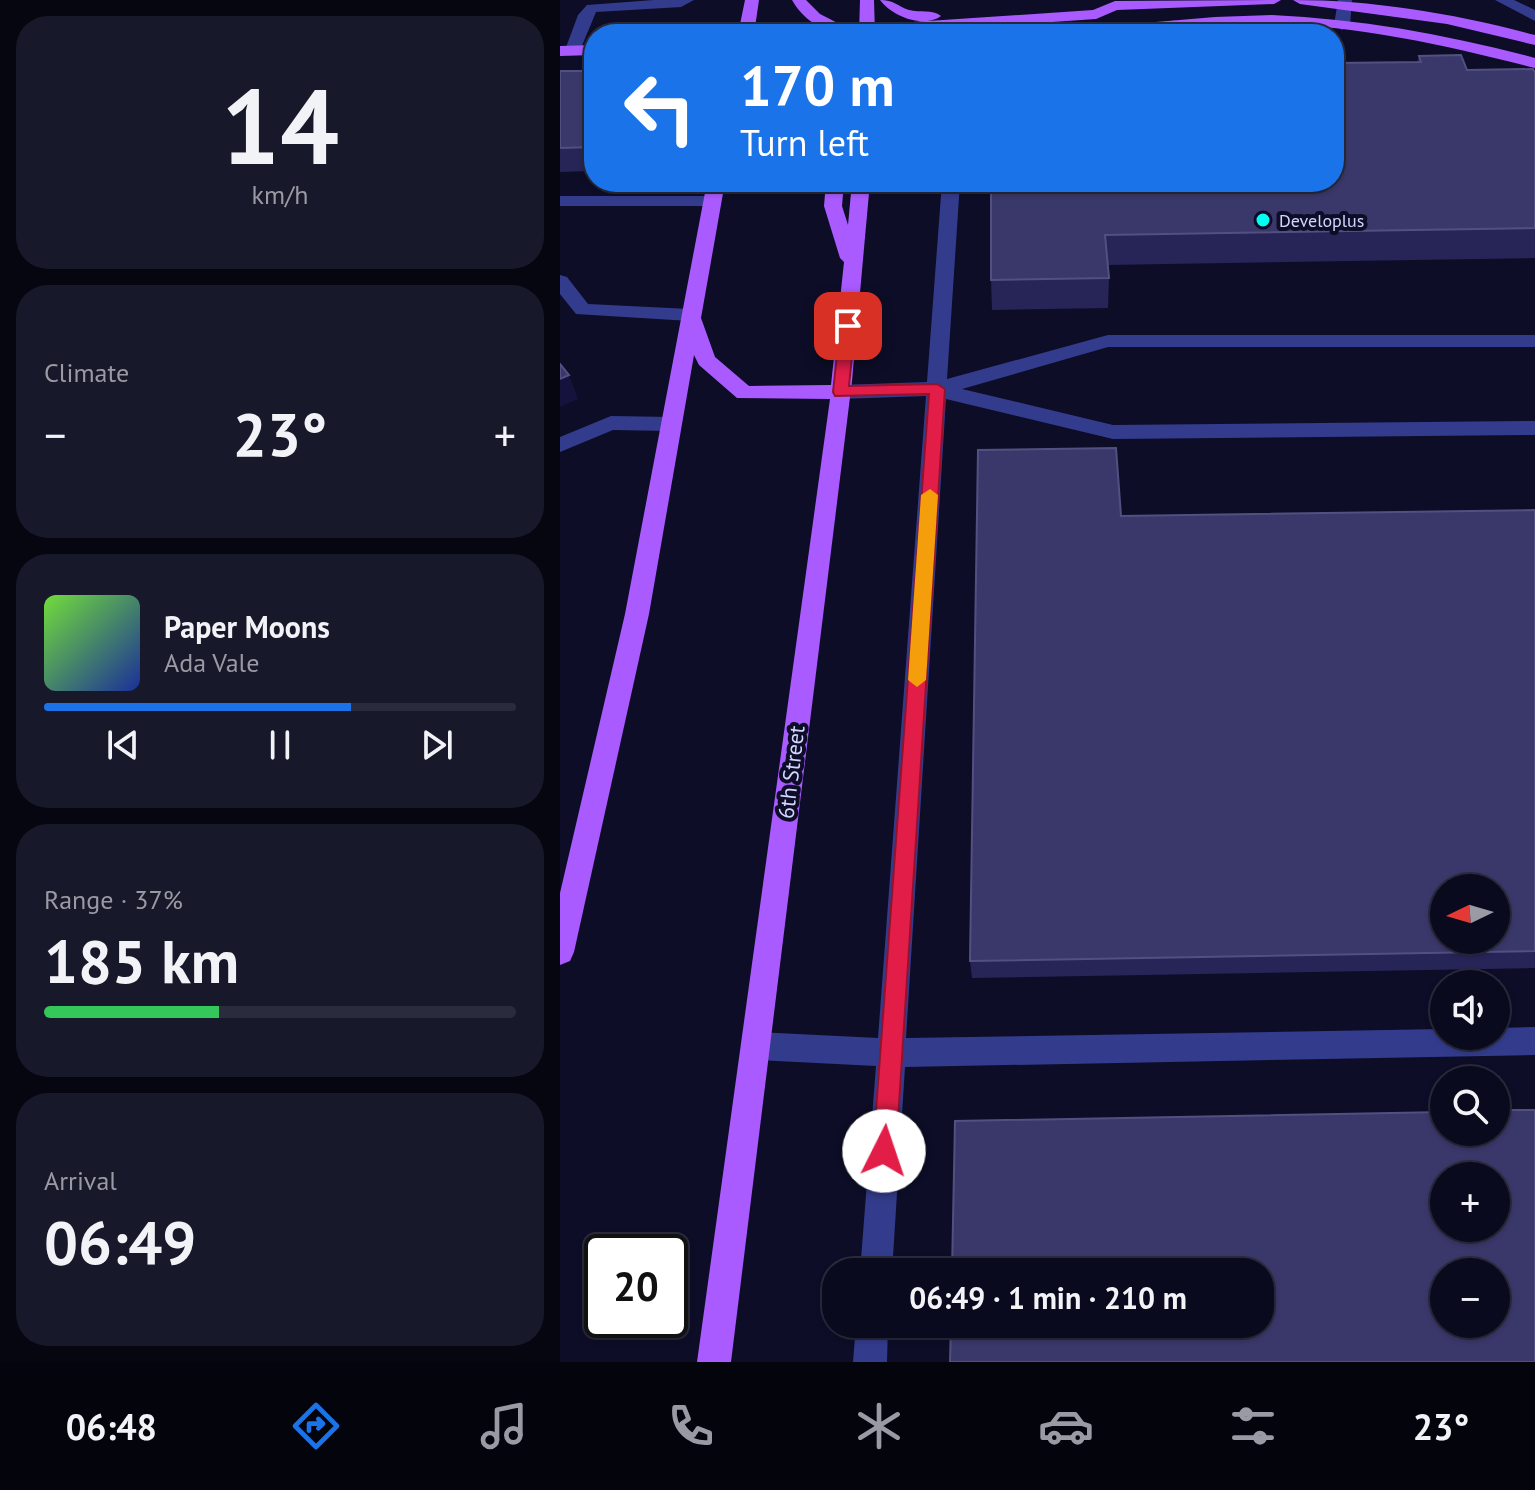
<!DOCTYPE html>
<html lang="en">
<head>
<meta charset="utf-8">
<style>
  :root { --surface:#0a0a1e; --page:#18182b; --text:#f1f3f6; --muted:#999aa4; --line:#2a2b3c; --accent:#1a73e8 }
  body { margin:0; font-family:"PT Sans",sans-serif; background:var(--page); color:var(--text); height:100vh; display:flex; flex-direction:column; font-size:30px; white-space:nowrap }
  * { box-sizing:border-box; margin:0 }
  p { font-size:26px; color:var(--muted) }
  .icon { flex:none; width:44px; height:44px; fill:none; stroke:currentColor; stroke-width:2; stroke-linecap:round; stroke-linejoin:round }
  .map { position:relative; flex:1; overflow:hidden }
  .sheet { display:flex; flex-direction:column; gap:16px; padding:16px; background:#060610; width:560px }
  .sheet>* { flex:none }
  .top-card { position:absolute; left:24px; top:24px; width:760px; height:168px; border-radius:32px; box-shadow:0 2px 6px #0004,0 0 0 2px var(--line); background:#1a73e8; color:#fff; overflow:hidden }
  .needle { width:52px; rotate:265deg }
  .controls { position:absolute; left:870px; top:874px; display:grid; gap:16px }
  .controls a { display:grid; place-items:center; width:80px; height:80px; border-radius:50%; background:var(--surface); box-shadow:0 2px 6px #0004,0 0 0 2px var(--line); font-size:40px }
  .speed { position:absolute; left:24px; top:1234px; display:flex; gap:16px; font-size:40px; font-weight:700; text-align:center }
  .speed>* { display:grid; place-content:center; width:104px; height:104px; border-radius:50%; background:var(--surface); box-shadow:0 2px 6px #0004,0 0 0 2px var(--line); line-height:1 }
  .speed .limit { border:4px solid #111; border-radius:12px; background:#fff; color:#111 }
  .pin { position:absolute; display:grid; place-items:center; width:68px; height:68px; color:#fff; margin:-34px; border-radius:16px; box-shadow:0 4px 12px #0006 }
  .me { position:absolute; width:88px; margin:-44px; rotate:4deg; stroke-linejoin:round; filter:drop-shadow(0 0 6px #0008) }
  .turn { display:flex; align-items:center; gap:28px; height:168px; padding:0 24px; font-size:36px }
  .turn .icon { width:104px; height:104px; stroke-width:2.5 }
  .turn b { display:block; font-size:56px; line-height:68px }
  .big { font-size:60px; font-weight:600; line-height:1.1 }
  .sheet .card { flex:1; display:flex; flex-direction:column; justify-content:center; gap:12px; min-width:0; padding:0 28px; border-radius:32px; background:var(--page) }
  .sheet .dial { align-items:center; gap:0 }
  .dial b { font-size:104px; line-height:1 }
  .song { display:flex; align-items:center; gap:24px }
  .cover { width:96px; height:96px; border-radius:12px; background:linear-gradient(135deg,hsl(100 70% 55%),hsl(230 70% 35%)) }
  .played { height:8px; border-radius:4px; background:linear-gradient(90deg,var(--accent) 65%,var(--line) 65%) }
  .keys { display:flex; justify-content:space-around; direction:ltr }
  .heat { display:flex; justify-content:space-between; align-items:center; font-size:44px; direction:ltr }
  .charge { height:12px; border-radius:6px; background:linear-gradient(90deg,#34c759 37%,var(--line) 0) }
  .trip { position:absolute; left:262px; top:1258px; width:452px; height:80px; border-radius:32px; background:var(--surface); box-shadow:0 2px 6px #0004,0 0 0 2px var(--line); font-weight:600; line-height:80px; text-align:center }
  .tabs { display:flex; height:128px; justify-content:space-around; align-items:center; background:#04040c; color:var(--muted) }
  .tabs .icon { width:56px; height:56px }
  .tabs .on { color:var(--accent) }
  .tabs b { font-size:36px; color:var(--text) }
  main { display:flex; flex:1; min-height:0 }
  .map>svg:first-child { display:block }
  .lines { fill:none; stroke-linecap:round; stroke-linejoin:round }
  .minor { fill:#333c8c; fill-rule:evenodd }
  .major { fill:#aa5bff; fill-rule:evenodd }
  .wall { fill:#272458 }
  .shaded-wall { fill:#15133d }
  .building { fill:#3a376a; stroke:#525081; stroke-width:2; fill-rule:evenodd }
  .route { fill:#e11d48; stroke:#92132f; stroke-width:2 }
  .slow { fill:#f59e0b }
  .poi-dot { fill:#00fff3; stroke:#0d0d28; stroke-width:3 }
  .labels { text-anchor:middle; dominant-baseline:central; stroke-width:8; stroke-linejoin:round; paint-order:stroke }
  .far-poi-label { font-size:18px; fill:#d4d5ff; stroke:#0d0d28; text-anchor:start }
  .street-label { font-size:22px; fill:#d4d5ff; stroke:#0d0d28 }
</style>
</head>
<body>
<main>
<section class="sheet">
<div class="card dial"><b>14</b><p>km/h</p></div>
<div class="card"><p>Climate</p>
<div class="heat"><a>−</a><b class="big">23°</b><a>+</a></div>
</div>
<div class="card">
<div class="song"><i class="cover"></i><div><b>Paper Moons</b><p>Ada Vale</p></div></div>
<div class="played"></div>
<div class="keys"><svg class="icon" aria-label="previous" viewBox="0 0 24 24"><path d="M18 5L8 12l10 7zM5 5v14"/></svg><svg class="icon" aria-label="pause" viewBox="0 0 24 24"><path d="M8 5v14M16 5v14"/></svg><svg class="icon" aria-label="next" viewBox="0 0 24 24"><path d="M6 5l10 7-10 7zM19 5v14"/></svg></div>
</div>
<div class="card"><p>Range · 37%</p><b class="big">185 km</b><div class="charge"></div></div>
<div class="card"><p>Arrival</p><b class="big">06:49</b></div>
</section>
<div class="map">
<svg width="975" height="1362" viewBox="0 0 975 1362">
  <rect width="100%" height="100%" fill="#0d0d28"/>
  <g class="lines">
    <path class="minor" d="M94 0H134L121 7 36 12 19 53 13 55 5 50 18 15 27 5Z
      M778 0H792L790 25 782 30 774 25Z
      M935 0H954L975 10V21Z
      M614 20 622 25 623 34H607L606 25Z
      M382 182H400L387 379 548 335H975V347H548L402 389 553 425 975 421V435L553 439 386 399 346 1038 884 1029V1036H936V1028L975 1027V1055L345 1067 332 1272H300L316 1066 195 1060 185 1056 181 1046 185 1036 195 1032 318 1038 366 396 280 399 270 392 280 385 367 382Z
      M0 196H152L161 201 152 206H0Z
      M0 275 7 277 28 304 130 309 140 315 130 321 16 314 0 294Z
      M51 416 111 417 118 419 121 424 118 429 111 431 53 430 0 452V437Z
      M296 1324H328L327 1362H293Z"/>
    <path class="major" d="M185 0H199L194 34H178Z
      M232 0H246L260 14 299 34C270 34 247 26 232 0Z
      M300 0H314L315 34H299Z
      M320 0C334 0 337 6 349 10 360 13 372 9 381 16 363 29 332 16 320 0Z
      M721 0 714 4 557 10 536 19 321 34 353 22 533 10 555 1Z
      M733 0C815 0 896 14 975 35V45L887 24 740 4Z
      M712 15C801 19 889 35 975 58V68C888 46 802 26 712 24 643 23 574 34 505 34L513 29 655 17Z
      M34 45V55L0 56V46Z
      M147 182H165L141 318 155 357 189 386 271 385 284 262 280 258 264 206 266 182H284L282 206 288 225 292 182H310L292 381 171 1362H137L270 399 177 398 139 365 134 355 89 614 14 952 10 961 0 965V893L65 614Z"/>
  </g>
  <path class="wall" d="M859 56 907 70 975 73V258L548 265 549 278 548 308 432 310 431 280 857 62Z
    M0 71H34V171L0 172Z
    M975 510V968L412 978 410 961 561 516Z"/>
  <path class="shaded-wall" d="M9 375 18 399 0 407V379Z"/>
  <path class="building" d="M901 55 907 70 973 69 975 73V228L545 235 549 278 431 280V182H774V63L861 62 859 56Z
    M0 71H34V147L0 148Z
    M0 364 9 375 0 379Z
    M556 448 561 516 975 510V951L410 961 418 450ZM884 888H936V940H884Z
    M936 1110H975V1362H390L391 1324H700V1272H392L395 1121 884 1112V1132H936ZM884 1176H936V1228H884ZM884 1272H936V1324H884Z"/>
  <path class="route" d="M288 322 295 326 289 386 377 384 385 389 336 1151 333 1159 324 1162 316 1159 313 1151 369 394 275 396 273 392 280 326Z"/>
  <path class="slow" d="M370 489 378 495 366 680 357 687 348 680 361 495Z"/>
  <circle class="poi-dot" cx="703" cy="220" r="8"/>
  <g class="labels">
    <g class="far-poi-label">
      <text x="719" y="220">Developlus</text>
    </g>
    <g class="street-label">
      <text transform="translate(231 772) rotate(-83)">6th Street</text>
    </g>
  </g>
</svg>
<div class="controls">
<a><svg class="needle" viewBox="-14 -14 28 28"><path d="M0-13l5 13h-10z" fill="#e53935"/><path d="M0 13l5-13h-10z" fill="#999aa4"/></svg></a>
<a><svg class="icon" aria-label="sound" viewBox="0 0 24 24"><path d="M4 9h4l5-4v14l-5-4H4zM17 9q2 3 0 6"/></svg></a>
<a><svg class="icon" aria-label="search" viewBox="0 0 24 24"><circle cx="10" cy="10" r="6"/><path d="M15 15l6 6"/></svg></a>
<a>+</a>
<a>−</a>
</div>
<div class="speed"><div class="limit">20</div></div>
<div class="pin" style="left:288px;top:326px;background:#d93025"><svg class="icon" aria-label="arrive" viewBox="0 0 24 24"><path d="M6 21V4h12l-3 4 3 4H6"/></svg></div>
<svg class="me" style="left:324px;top:1151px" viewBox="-20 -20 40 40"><circle r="19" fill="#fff"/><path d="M0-13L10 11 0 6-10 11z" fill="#e11d48"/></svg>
<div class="trip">06:49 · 1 min · 210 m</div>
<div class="top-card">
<div class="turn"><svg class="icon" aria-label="left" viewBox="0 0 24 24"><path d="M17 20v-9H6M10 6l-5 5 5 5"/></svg><div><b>170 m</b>Turn left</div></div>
</div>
</div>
</main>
<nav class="tabs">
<b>06:48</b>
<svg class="icon on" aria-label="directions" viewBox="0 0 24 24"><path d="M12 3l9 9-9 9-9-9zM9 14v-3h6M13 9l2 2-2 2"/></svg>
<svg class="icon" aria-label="music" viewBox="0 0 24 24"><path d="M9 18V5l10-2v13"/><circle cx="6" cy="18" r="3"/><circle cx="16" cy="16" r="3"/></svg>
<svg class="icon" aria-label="phone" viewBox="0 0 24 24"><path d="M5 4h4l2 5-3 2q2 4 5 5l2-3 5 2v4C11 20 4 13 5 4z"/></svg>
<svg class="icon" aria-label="climate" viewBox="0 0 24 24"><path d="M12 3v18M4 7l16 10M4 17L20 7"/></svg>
<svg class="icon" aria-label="car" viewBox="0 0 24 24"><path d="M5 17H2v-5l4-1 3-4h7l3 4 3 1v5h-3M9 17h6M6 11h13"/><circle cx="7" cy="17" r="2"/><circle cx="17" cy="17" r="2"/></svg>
<svg class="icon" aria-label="filters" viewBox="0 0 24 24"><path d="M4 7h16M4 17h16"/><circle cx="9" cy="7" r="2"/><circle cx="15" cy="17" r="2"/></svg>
<b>23°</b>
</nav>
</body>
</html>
